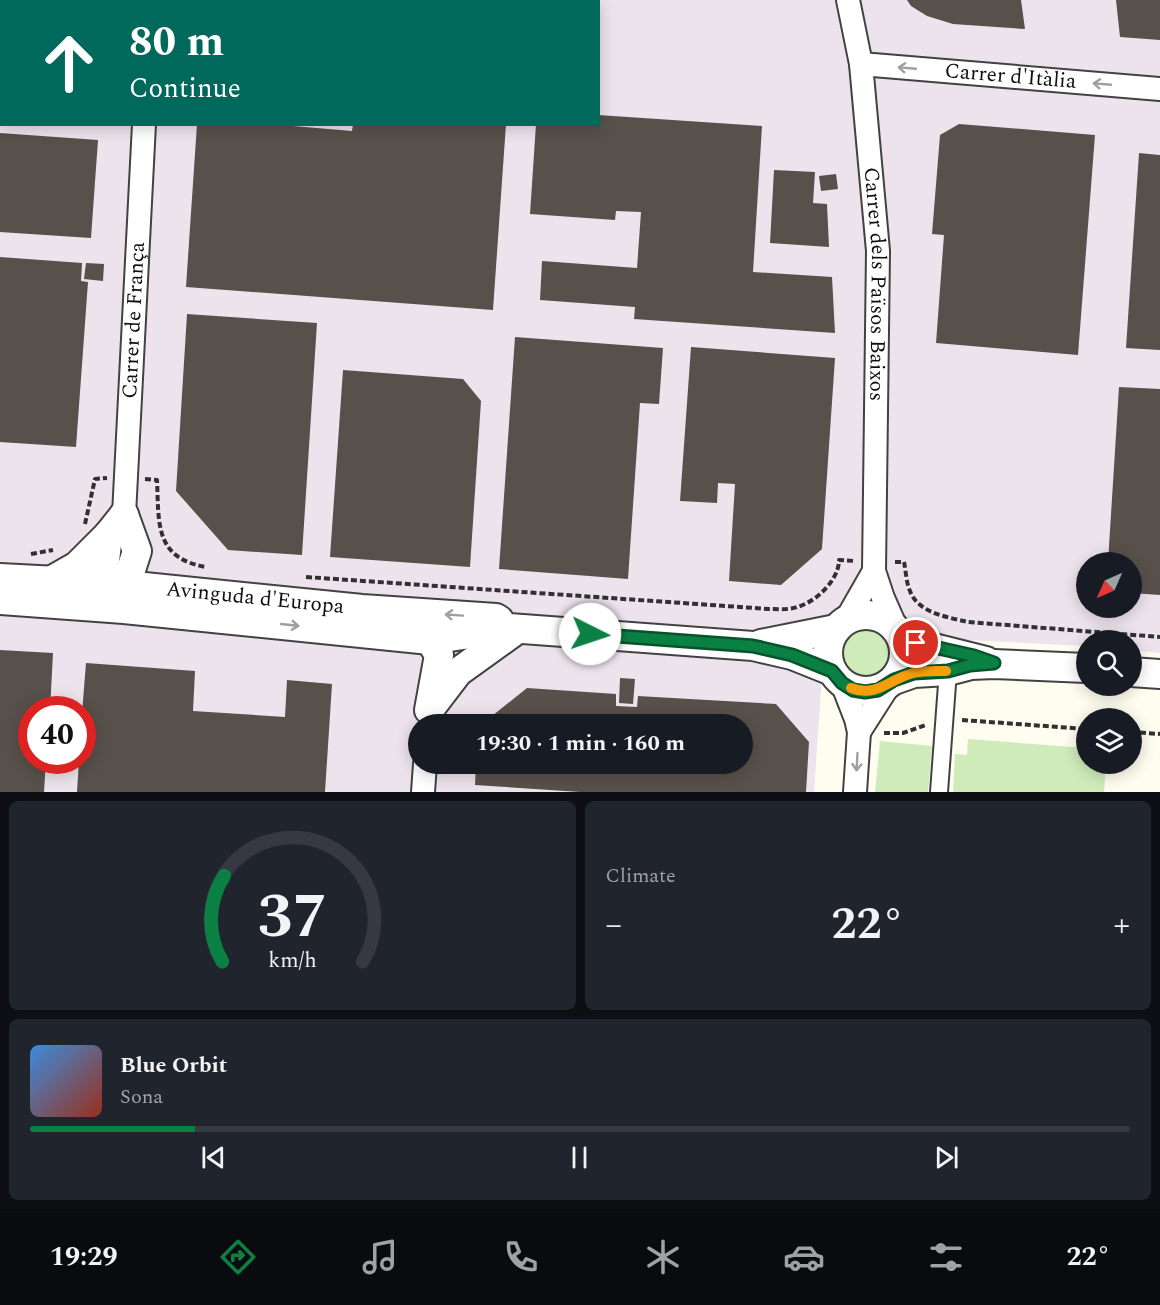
<!DOCTYPE html>
<html lang="en">
<head>
<meta charset="utf-8">
<style>
  :root { --surface:#171b24; --page:#20242c; --text:#f1f3f6; --muted:#9ea1a6; --line:#363941; --accent:#0b8043 }
  body { margin:0; font-family:Spectral,serif; background:var(--page); color:var(--text); height:100vh; display:flex; flex-direction:column; font-size:22px; white-space:nowrap }
  * { box-sizing:border-box; margin:0 }
  p { font-size:20px; color:var(--muted) }
  .icon { flex:none; width:33px; height:33px; fill:none; stroke:currentColor; stroke-width:2; stroke-linecap:round; stroke-linejoin:round }
  .map { position:relative; height:792px; overflow:hidden }
  .side { display:flex; flex-direction:column; gap:9px; padding:9px; background:#0d0f14; flex:1 }
  .side>* { flex:none }
  .banner { position:absolute; left:0px; top:0px; width:600px; height:126px; box-shadow:0 3px 15px #0003; background:#00695c; color:#fff; overflow:hidden }
  .needle { width:39px; rotate:225deg }
  .fabs { position:absolute; left:1076px; top:552px; display:grid; gap:12px }
  .fabs a { display:grid; place-items:center; width:66px; height:66px; border-radius:50%; background:var(--surface); box-shadow:0 3px 15px #0003; font-size:30px }
  .speed { position:absolute; left:18px; top:696px; display:flex; gap:12px; font-size:30px; font-weight:700; text-align:center }
  .speed>* { display:grid; place-content:center; width:78px; height:78px; border-radius:50%; background:var(--surface); box-shadow:0 3px 15px #0003; line-height:1 }
  .speed .limit { border:9px solid #d22; background:#fff; color:#111 }
  .pin { position:absolute; display:grid; place-items:center; width:51px; height:51px; color:#fff; margin:-26px; border:3px solid #fff; border-radius:50%; box-shadow:0 2px 6px #0007 }
  .me { position:absolute; width:66px; margin:-33px; rotate:94deg; stroke-linejoin:round; filter:drop-shadow(0 0 4px #0008) }
  .turn { display:flex; align-items:center; gap:21px; height:126px; padding:0 30px; font-size:27px }
  .turn .icon { width:78px; height:78px; stroke-width:2.5 }
  .turn b { display:block; font-size:42px; line-height:51px }
  .big { font-size:45px; font-weight:700; line-height:1.1 }
  .side .card { flex:1; display:flex; flex-direction:column; justify-content:center; gap:9px; min-width:0; padding:0 21px; border-radius:9px; background:var(--page) }
  .side .dial { align-items:center; gap:0 }
  .dial svg { height:156px; overflow:visible; fill:none; stroke:var(--line); stroke-width:7; stroke-linecap:round; text-anchor:middle }
  .dial text { fill:var(--text); stroke:none }
  .song { display:flex; align-items:center; gap:18px }
  .cover { width:72px; height:72px; border-radius:9px; background:linear-gradient(135deg,hsl(210 70% 55%),hsl(10 70% 35%)) }
  .played { height:6px; border-radius:3px; background:linear-gradient(90deg,var(--accent) 15%,var(--line) 15%) }
  .keys { display:flex; justify-content:space-around; direction:ltr }
  .heat { display:flex; justify-content:space-between; align-items:center; font-size:33px; direction:ltr }
  .side .tiles { flex:1; display:grid; gap:9px; grid-template-columns:1fr 1fr }
  .card:last-child { grid-column:span 2 }
  .trip { position:absolute; left:408px; top:714px; width:345px; height:60px; border-radius:30px; background:var(--surface); box-shadow:0 3px 15px #0003; font-weight:700; line-height:60px; text-align:center }
  .menu { display:flex; height:96px; justify-content:space-around; align-items:center; background:#090b0e; color:var(--muted) }
  .menu .icon { width:42px; height:42px }
  .menu .active { color:var(--accent) }
  .menu b { font-size:27px; color:var(--text) }
  .map>svg:first-child { display:block }
  .industrial { fill:#ede3ed; fill-rule:evenodd }
  .green { fill:#ceebb9 }
  .building { fill:#58514b }
  .lines { fill:none; stroke-linecap:round; stroke-linejoin:round }
  .pedestrian-casing { stroke:#424242; stroke-width:20 }
  .minor-casing { stroke:#424242; stroke-width:26 }
  .tertiary-casing { stroke:#424242; stroke-width:32 }
  .path { stroke:#313131; stroke-width:4; stroke-dasharray:6 3; stroke-linecap:butt }
  .pedestrian { stroke:#fff; stroke-width:16 }
  .minor { stroke:#fff; stroke-width:22 }
  .tertiary { stroke:#fff; stroke-width:28 }
  .oneway { stroke:#9f9f9f }
  .route-casing { stroke:#07532c; stroke-width:15 }
  .route { stroke:#0b8043; stroke-width:10 }
  .slow { stroke:#f59e0b; stroke-width:10 }
  .labels { text-anchor:middle; dominant-baseline:central; stroke-width:6; stroke-linejoin:round; paint-order:stroke }
  .street-label { font-size:21px; fill:#0f0f0f; stroke:#fff }
</style>
</head>
<body>
<div class="map">
<svg width="1160" height="792" viewBox="0 0 1160 792">
  <rect width="100%" height="100%" fill="#fffdf0"/>
  <path class="industrial" d="M0 0H1160V653L1131 650V640H1086V646L825 633 814 792H0ZM2 2H598V124H2ZM1086 562H1131V608H1086ZM32 710H82V760H32ZM418 724H742V764H418Z"/>
  <path class="green" d="M842 652a25 25 0 1 1 50 0a25 25 0 1 1-50 0Z
    M968 739 1086 748V764H1106L1104 792H953L955 754 967 755Z
    M880 741 932 746 928 792H875Z"/>
  <path class="building" d="M907 0H1021L1025 29 953 24 927 16 911 6Z
    M1116 0H1160V40L1120 37Z
    M598 115 762 126 753 272 832 277 835 333 634 319 635 307 540 300 542 261 637 268 641 212 616 211 615 220 530 214 536 124H598Z
    M197 124H269L352 131 353 124H506L493 310 186 287Z
    M959 124 1095 135 1078 355 936 343 944 235 932 234 940 135Z
    M0 133 98 140 91 238 0 232Z
    M1139 153 1160 155V350L1126 348Z
    M774 170 815 172 813 203 827 204 829 247 770 243Z
    M836 174 838 189 821 191 819 176Z
    M0 257 82 263 81 281 88 282 76 447 0 442Z
    M86 263 104 264 103 281 84 279Z
    M187 314 317 323 302 555 228 550 176 491Z
    M515 337 663 348 659 404 640 403 628 579 499 569Z
    M691 347 835 358 822 549 781 585 729 581 735 484 718 483 717 503 680 501Z
    M343 370 463 379 481 401 470 567 330 557Z
    M1119 387 1160 389V595L1131 593V562H1108Z
    M0 650 53 653 50 710H32V760H46L44 792H0Z
    M86 663 195 671 193 711 285 717 287 680 332 684 325 792H77L79 760H82V713Z
    M620 678 635 679 633 704 619 703Z
    M527 688 616 694V706L637 707 638 696 776 704 809 742 806 792H580L475 785 476 764H742V724H482Z"/>
  <g class="lines">
    <g class="pedestrian-casing">
      <path id="pedestrian" d="M939 792 948 671"/>
    </g>
    <g class="minor-casing">
      <g id="minor">
        <path id="s1" d="M848 0 861 64 878 251 874 571 883 598 897 630"/>
        <path d="M158 2V0"/>
        <path id="s2" d="M861 64 1160 89"/>
        <path id="s3" d="M124 515 144 124"/>
        <path d="M846 620 874 571"/>
        <path d="M842 683 856 719 859 732 855 792"/>
        <path d="M859 732 889 685"/>
        <path d="M423 792 425 764"/>
      </g>
    </g>
    <g class="tertiary-casing">
      <g id="tertiary">
        <path id="s4" d="M0 578 115 584 362 609 496 618 499 620"/>
        <path d="M49 582 77 566 108 535"/>
        <path d="M104 592 130 573 137 551 124 515"/>
        <path d="M124 597 104 569 108 535 124 515"/>
        <path d="M0 600 124 609 430 640 509 628 753 646 792 655 832 671"/>
        <circle cx="866" cy="653" r="38"/>
        <path d="M420 627 423 628 439 655 429 710"/>
        <path d="M902 640 986 661"/>
        <path d="M761 644 836 629"/>
        <path d="M1131 672 1160 674"/>
        <path d="M894 680 914 673 948 671 971 665 994 664 1086 668"/>
        <path d="M432 706 458 672 515 631"/>
      </g>
    </g>
    <path class="path" d="M145 479 157 480C159 523 154 558 206 567
      M85 524 95 479 107 478
      M31 554 53 550
      M895 562H904C906 571 906 582 910 591 918 613 947 617 968 622L1160 637
      M306 577 769 609C778 609 789 610 797 607 816 602 839 580 839 560L855 561
      M962 720 1086 729
      M1131 732 1160 734
      M884 733H903L926 725"/>
    <use href="#pedestrian" class="pedestrian"/>
    <use href="#minor" class="minor"/>
    <use href="#tertiary" class="tertiary"/>
  </g>
  <defs><path id="oneway-shaft" d="M-6 0H5M1.5-3L5.5 0L1.5 3" fill="none" stroke-width="1.6" stroke-linecap="round" stroke-linejoin="round" transform="scale(1.5)"/></defs>
  <g class="oneway">
    <use href="#oneway-shaft" transform="translate(907 68) rotate(-175)"/>
    <use href="#oneway-shaft" transform="translate(1102 84) rotate(-175)"/>
    <use href="#oneway-shaft" transform="translate(454 615) rotate(-176)"/>
    <use href="#oneway-shaft" transform="translate(290 625) rotate(6)"/>
    <use href="#oneway-shaft" transform="translate(857 762) rotate(93)"/>
  </g>
  <g class="lines">
    <g class="route-casing">
      <path id="route" d="M590 634 753 646 792 655 832 671 842 683 853 690 865 692 878 690 894 680 914 673 948 671 970 665 994 663 974 656 916 643"/>
    </g>
    <use href="#route" class="route"/>
    <path class="slow" d="M851 688C876 698 890 679 913 673 923 670 935 671 946 671"/>
  </g>
  <g class="labels">
    <g class="street-label">
      <text stroke="none"><textPath href="#s2" startOffset="150">Carrer d'Itàlia</textPath></text>
      <text stroke="none"><textPath href="#s1" startOffset="286">Carrer dels Països Baixos</textPath></text>
      <text stroke="none"><textPath href="#s3" startOffset="195">Carrer de França</textPath></text>
      <text stroke="none"><textPath href="#s4" startOffset="256">Avinguda d'Europa</textPath></text>
    </g>
  </g>
</svg>
<div class="fabs">
<a><svg class="needle" viewBox="-14 -14 28 28"><path d="M0-13l5 13h-10z" fill="#e53935"/><path d="M0 13l5-13h-10z" fill="#9ea1a6"/></svg></a>
<a><svg class="icon" aria-label="search" viewBox="0 0 24 24"><circle cx="10" cy="10" r="6"/><path d="M15 15l6 6"/></svg></a>
<a><svg class="icon" aria-label="layers" viewBox="0 0 24 24"><path d="M12 4l9 5-9 5-9-5zM3 14l9 5 9-5"/></svg></a>
</div>
<div class="speed"><div class="limit">40</div></div>
<div class="pin" style="left:916px;top:643px;background:#d93025"><svg class="icon" aria-label="arrive" viewBox="0 0 24 24"><path d="M6 21V4h12l-3 4 3 4H6"/></svg></div>
<svg class="me" style="left:590px;top:634px" viewBox="-20 -20 40 40"><circle r="19" fill="#fff"/><path d="M0-13L10 11 0 6-10 11z" fill="#0b8043"/></svg>
<div class="trip">19:30 · 1 min · 160 m</div>
<div class="banner">
<div class="turn"><svg class="icon" aria-label="ahead" viewBox="0 0 24 24"><path d="M12 20V5M6 11l6-6 6 6"/></svg><div><b>80 m</b>Continue</div></div>
</div>
</div>
<section class="side">
<div class="tiles">
<div class="card dial"><svg viewBox="0 0 100 80">
<path d="M14 69A42 42 0 1 1 86 69"/>
<path d="M14 69A42 42 0 0 1 15 25" stroke="#0b8043"/>
<text x="50" y="56" font-size="32" font-weight="700">37</text>
<text x="50" y="72" font-size="11">km/h</text>
</svg></div>
<div class="card"><p>Climate</p>
<div class="heat"><a>−</a><b class="big">22°</b><a>+</a></div>
</div>
<div class="card">
<div class="song"><i class="cover"></i><div><b>Blue Orbit</b><p>Sona</p></div></div>
<div class="played"></div>
<div class="keys"><svg class="icon" aria-label="previous" viewBox="0 0 24 24"><path d="M18 5L8 12l10 7zM5 5v14"/></svg><svg class="icon" aria-label="pause" viewBox="0 0 24 24"><path d="M8 5v14M16 5v14"/></svg><svg class="icon" aria-label="next" viewBox="0 0 24 24"><path d="M6 5l10 7-10 7zM19 5v14"/></svg></div>
</div>
</div>
</section>
<nav class="menu">
<b>19:29</b>
<svg class="icon active" aria-label="directions" viewBox="0 0 24 24"><path d="M12 3l9 9-9 9-9-9zM9 14v-3h6M13 9l2 2-2 2"/></svg>
<svg class="icon" aria-label="music" viewBox="0 0 24 24"><path d="M9 18V5l10-2v13"/><circle cx="6" cy="18" r="3"/><circle cx="16" cy="16" r="3"/></svg>
<svg class="icon" aria-label="phone" viewBox="0 0 24 24"><path d="M5 4h4l2 5-3 2q2 4 5 5l2-3 5 2v4C11 20 4 13 5 4z"/></svg>
<svg class="icon" aria-label="climate" viewBox="0 0 24 24"><path d="M12 3v18M4 7l16 10M4 17L20 7"/></svg>
<svg class="icon" aria-label="car" viewBox="0 0 24 24"><path d="M5 17H2v-5l4-1 3-4h7l3 4 3 1v5h-3M9 17h6M6 11h13"/><circle cx="7" cy="17" r="2"/><circle cx="17" cy="17" r="2"/></svg>
<svg class="icon" aria-label="filters" viewBox="0 0 24 24"><path d="M4 7h16M4 17h16"/><circle cx="9" cy="7" r="2"/><circle cx="15" cy="17" r="2"/></svg>
<b>22°</b>
</nav>
</body>
</html>
